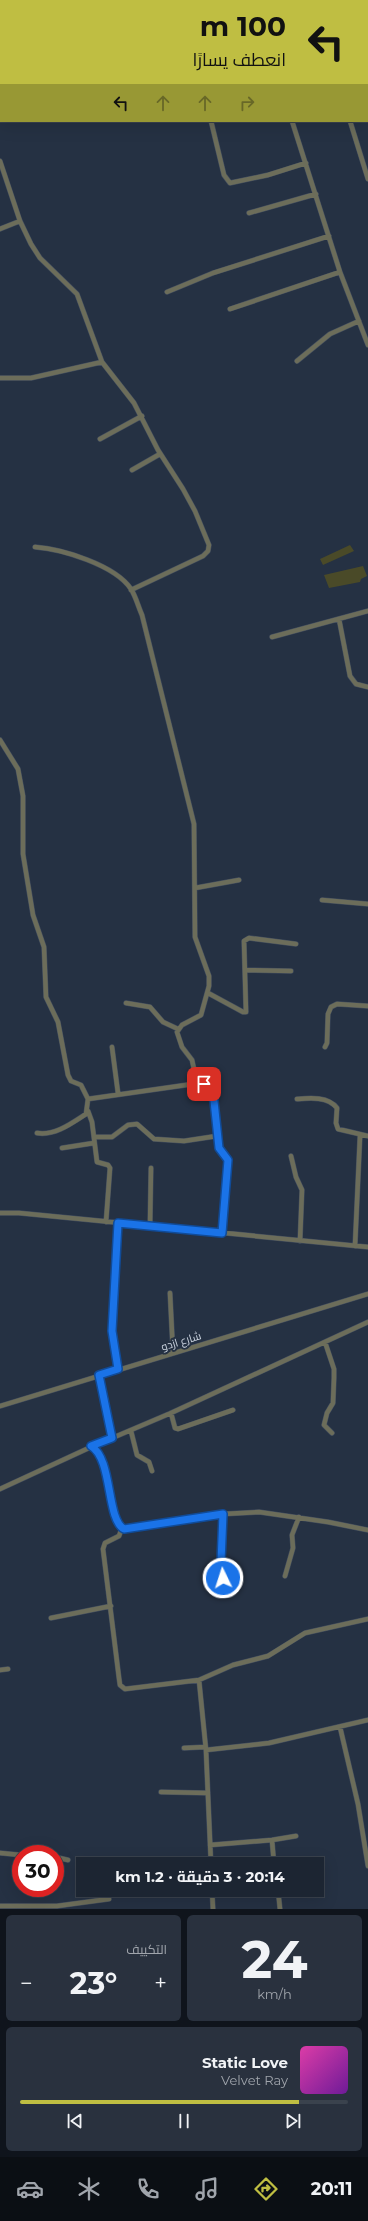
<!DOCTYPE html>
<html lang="ar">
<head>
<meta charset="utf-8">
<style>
  :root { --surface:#1c2532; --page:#29313e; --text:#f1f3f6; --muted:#a0a5ac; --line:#3a424d; --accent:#bfbe42 }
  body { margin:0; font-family:Montserrat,Cairo,sans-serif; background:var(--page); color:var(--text); direction:rtl; height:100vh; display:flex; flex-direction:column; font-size:15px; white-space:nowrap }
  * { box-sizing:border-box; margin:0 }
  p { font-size:13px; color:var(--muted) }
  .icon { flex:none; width:22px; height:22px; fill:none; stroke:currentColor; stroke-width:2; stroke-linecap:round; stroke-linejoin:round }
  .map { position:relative; height:1909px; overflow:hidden; direction:ltr }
  .sheet { display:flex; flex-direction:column; gap:6px; padding:6px; background:#0f141c; flex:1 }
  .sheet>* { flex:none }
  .hud { position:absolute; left:0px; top:0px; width:368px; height:122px; box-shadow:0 4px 16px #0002,0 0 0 1px var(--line); direction:rtl; background:#bfbe42; color:#111; overflow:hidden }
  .speed { position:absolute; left:12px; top:1845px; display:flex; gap:8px; font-size:20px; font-weight:700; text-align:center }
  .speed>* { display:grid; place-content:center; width:52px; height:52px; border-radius:50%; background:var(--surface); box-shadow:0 4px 16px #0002,0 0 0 1px var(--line); line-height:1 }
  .speed .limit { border:6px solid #d22; background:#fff; color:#111 }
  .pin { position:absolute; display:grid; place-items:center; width:34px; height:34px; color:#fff; margin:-17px; border-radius:8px; box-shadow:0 2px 6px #0006 }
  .me { position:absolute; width:44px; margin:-22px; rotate:356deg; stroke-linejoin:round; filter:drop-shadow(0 0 3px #0008) }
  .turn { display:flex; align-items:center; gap:14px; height:84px; padding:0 16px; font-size:18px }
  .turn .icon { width:52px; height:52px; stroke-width:2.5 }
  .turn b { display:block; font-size:28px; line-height:34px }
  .lanes { display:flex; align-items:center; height:38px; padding:0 16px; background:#0003; justify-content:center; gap:20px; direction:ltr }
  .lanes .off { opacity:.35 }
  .big { font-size:30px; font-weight:700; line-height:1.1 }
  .sheet .card { flex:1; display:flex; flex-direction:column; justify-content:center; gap:6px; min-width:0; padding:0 14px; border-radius:6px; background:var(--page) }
  .sheet .dial { align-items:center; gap:0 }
  .dial b { font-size:52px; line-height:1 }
  .song { display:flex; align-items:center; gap:12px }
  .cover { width:48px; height:48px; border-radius:6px; background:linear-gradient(135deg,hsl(320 70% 55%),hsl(280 70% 35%)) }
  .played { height:4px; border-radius:2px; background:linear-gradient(90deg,var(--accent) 85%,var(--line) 85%) }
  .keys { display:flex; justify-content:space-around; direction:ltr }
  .heat { display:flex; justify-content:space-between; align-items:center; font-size:22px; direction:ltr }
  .sheet .tiles { flex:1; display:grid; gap:6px; grid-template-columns:1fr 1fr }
  .card:last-child { grid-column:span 2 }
  .trip { position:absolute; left:76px; top:1857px; width:248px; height:40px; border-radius:0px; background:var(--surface); box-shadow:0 4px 16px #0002,0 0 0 1px var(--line); font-weight:700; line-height:40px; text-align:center; direction:rtl }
  .tab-bar { display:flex; height:64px; justify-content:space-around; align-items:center; background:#0b0f14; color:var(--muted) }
  .tab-bar .icon { width:28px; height:28px }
  .tab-bar .selected { color:var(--accent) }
  .tab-bar b { font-size:18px; color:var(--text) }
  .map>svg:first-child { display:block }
  .green { fill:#4a4a28 }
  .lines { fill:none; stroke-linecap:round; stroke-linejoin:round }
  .minor-casing { stroke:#434e5f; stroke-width:5.5 }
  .minor { stroke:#6c6d5a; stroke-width:4.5 }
  .route-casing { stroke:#114b97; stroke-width:10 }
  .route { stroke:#1a73e8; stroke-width:7 }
  .labels { text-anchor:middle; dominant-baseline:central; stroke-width:4; stroke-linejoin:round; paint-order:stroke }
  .street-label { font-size:11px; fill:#ccd4e0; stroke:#253143 }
</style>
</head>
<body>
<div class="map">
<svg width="368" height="1909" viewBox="0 0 368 1909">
  <rect width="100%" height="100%" fill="#253143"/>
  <path class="green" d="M350 545 354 551 323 565 320 559Z
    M363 566 367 576 361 579 360 582 329 588 324 575Z"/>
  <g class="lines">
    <g class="minor-casing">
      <path id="minor" d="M251 0V1
        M310 0V1
        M353 1 359 0
        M211 121 224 175 230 183 268 175 306 163
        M292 121 340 272 368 345
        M350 121 368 179
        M0 161 20 221 31 244 40 258 77 294 102 362 134 403 158 450 183 489 195 511 209 545 208 551 203 556 131 590
        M249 213 316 194
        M0 229 20 221
        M167 292 213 273 329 236
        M230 309 340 272
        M297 361 330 334 359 321
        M0 378H31L102 362
        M100 439 142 416
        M132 470 160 454
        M35 547C62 549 115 565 131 589 136 597 138 606 142 615L194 824 195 937 209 976V986L201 1015 182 1025 177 1032 182 1047 192 1060 197 1083
        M339 619 350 676 356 684 368 687
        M272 637 368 611
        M0 740 18 769 23 796V854L33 915 44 947 46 997 58 1022 68 1075 71 1081 81 1085 88 1099 86 1114C72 1123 55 1136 37 1133
        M195 888 239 880
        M322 900 368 904
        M245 970 291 971
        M208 993 243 1012H246L244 941 249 938 296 944
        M126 1003 150 1007 163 1022 178 1029
        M112 1047 118 1093
        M325 1047 327 1043 328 1014 331 1007 337 1004 368 1006
        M88 1099 200 1083 209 1087 214 1101 219 1148 228 1160 222 1233
        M297 1099C309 1098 328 1096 337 1108L336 1123 338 1129 368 1136
        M88 1111 92 1122 97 1162 108 1165 110 1168 106 1222
        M94 1137H112L128 1125 137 1124 154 1139 184 1141 217 1136
        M62 1148 94 1143
        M291 1156 296 1177 302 1190 300 1241
        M0 1213H19L368 1247
        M118 1223 112 1331 118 1369
        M150 1226 151 1168
        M355 1246 360 1136
        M170 1293 173 1353
        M325 1342 334 1369V1378L333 1403 327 1413 324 1425 332 1433
        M99 1375 112 1438
        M0 1406 368 1294
        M171 1413 175 1428 178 1429 233 1410
        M131 1431 137 1455 149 1462 152 1471
        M91 1447C113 1458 106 1519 124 1529L223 1514 259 1512 328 1522 368 1530
        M0 1489 91 1447 171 1413 368 1322
        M122 1528 119 1536 105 1543 103 1549 119 1678 120 1685 125 1689 199 1680 233 1665 268 1656 305 1633 368 1619
        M285 1576 293 1548 292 1535 299 1517
        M223 1577 221 1562 223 1514
        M51 1618 111 1606
        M0 1670 8 1669
        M199 1680 206 1750 211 1864
        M340 1727 358 1804 368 1866
        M184 1748 205 1747
        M206 1750 269 1743 368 1720
        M161 1792 208 1793
        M272 1840 274 1864
        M210 1845 272 1840 296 1836
        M0 1853 21 1855
        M55 1857 68 1860
        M212 1890 213 1909
        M278 1890 280 1909
        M0 1906H57L109 1899"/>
    </g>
    <use href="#minor" class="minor"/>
  </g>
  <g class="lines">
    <g class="route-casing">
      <path id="route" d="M204 1084 209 1087 214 1101 219 1148 228 1160 222 1233 118 1223 112 1331 118 1369 99 1375 112 1438 91 1446C113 1459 106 1519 124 1529L223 1514 221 1562 223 1578"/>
    </g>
    <use href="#route" class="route"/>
  </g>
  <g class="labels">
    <g class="street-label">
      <text transform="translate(181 1341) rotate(-17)">شارع ازدو</text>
    </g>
  </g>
</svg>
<div class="speed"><div class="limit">30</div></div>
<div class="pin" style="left:204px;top:1084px;background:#d93025"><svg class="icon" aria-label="arrive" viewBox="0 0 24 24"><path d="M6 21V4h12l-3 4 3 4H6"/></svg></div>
<svg class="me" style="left:223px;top:1578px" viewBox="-20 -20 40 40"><circle r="17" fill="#1a73e8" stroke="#fff" stroke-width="3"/><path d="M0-11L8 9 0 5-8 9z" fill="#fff"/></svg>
<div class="trip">20:14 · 3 دقيقة · 1.2 km</div>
<div class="hud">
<div class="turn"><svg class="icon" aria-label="left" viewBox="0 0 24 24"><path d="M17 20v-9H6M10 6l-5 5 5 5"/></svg><div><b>100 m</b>انعطف يسارًا</div></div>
<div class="lanes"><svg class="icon" aria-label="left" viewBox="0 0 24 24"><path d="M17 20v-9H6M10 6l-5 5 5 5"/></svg><svg class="icon off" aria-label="ahead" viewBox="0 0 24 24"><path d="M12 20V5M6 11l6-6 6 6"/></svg><svg class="icon off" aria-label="ahead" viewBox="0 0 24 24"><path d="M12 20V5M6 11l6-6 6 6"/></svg><svg class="icon off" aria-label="right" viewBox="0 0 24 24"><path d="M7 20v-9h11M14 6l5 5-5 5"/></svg></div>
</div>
</div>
<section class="sheet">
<div class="tiles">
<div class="card dial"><b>24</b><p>km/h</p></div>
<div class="card"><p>التكييف</p>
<div class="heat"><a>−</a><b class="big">23°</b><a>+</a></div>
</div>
<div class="card">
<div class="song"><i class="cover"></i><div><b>Static Love</b><p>Velvet Ray</p></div></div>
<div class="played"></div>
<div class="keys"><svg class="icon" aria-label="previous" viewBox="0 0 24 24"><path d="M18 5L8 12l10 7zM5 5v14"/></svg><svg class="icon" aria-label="pause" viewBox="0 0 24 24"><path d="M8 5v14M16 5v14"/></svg><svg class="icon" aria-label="next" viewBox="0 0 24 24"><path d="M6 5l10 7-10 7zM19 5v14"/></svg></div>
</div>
</div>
</section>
<nav class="tab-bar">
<b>20:11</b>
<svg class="icon selected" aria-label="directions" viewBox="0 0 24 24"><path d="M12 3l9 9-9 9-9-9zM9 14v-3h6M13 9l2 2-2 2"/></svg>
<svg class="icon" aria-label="music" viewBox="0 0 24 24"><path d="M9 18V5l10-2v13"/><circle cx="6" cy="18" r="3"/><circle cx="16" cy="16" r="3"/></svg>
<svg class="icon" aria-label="phone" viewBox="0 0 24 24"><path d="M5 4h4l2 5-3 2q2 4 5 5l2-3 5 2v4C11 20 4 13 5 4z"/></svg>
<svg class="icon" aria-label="climate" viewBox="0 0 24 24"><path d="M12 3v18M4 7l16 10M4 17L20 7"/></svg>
<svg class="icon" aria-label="car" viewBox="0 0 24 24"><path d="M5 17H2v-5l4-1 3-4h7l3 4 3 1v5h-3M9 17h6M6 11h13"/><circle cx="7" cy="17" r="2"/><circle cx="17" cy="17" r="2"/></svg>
</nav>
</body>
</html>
